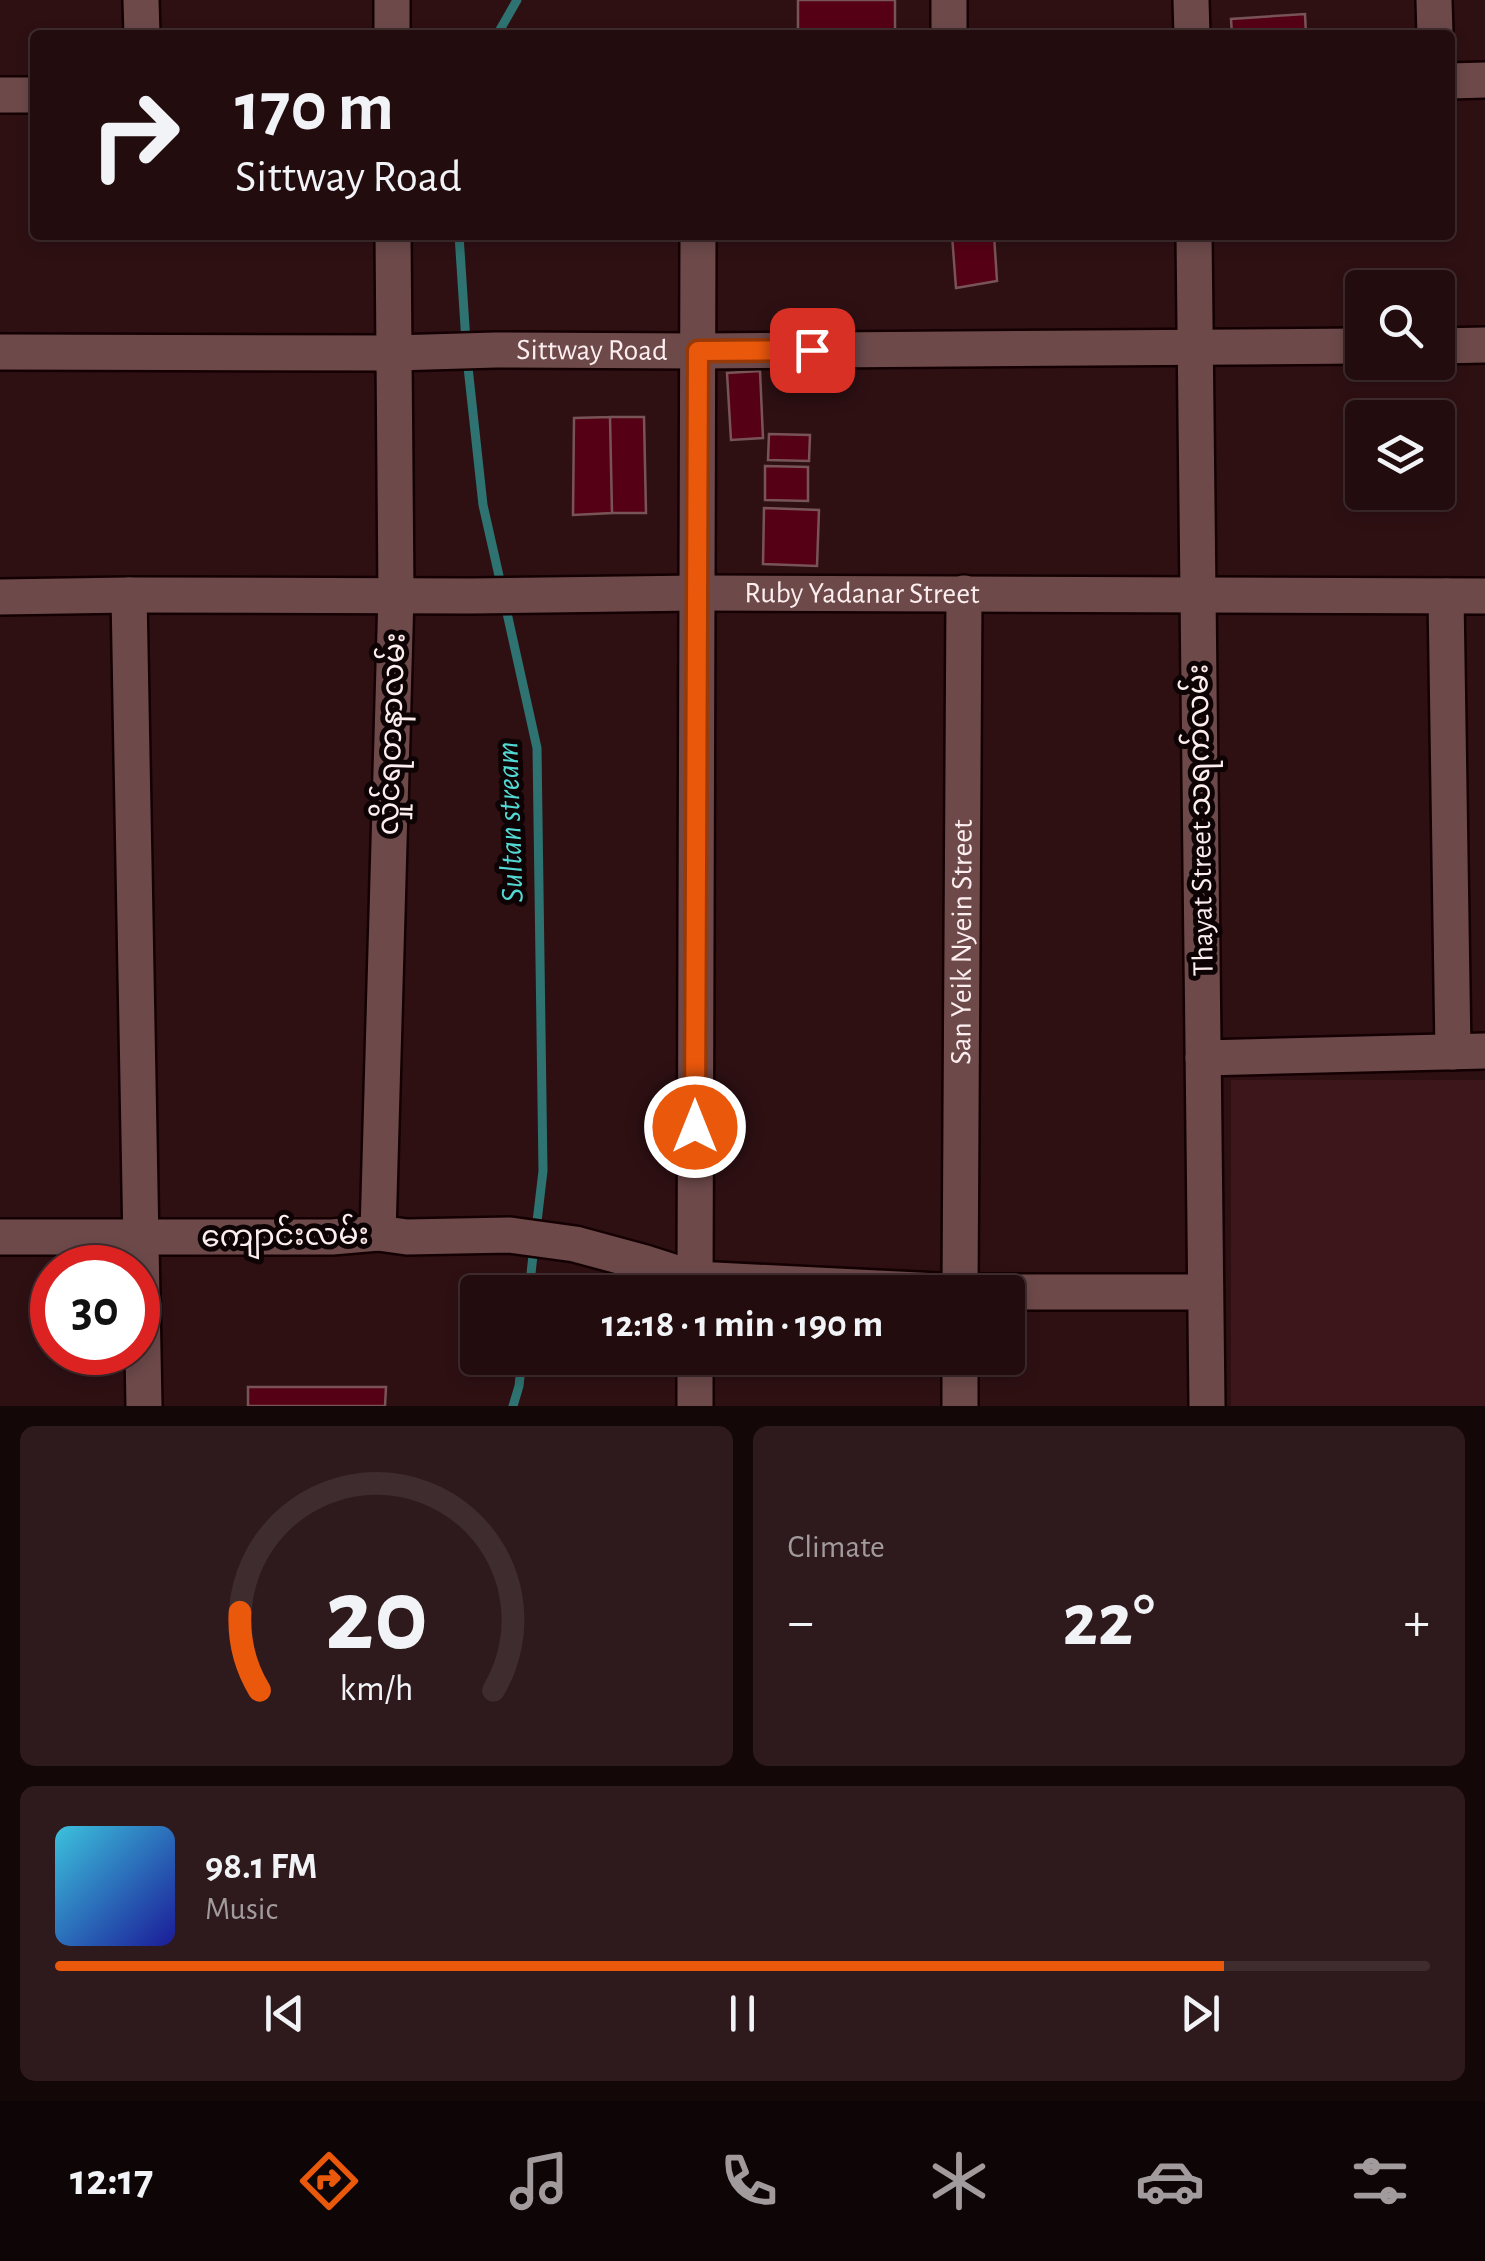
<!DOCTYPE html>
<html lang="en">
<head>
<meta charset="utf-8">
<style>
  :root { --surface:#220c0e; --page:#2e1a1c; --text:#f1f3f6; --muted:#a29b9e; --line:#3f2c2e; --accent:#ea580c }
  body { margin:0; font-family:"Alegreya Sans","Noto Sans Myanmar",sans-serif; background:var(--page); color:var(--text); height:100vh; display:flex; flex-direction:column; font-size:38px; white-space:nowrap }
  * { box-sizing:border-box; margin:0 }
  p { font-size:32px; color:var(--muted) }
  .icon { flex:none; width:55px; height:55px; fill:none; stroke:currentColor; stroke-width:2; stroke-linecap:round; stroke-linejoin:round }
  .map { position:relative; height:1406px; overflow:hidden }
  .side { display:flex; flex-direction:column; gap:20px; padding:20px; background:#130708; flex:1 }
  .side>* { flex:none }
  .banner { position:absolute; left:30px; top:30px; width:1425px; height:210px; border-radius:10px; box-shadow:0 5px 15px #0003,0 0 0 2px var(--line); background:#220c0e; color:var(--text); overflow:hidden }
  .fabs { position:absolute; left:1345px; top:270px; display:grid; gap:20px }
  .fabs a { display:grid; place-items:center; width:110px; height:110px; border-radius:10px; background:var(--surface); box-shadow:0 5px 15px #0003,0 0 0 2px var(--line); font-size:50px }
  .speed { position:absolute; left:30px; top:1245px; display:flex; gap:20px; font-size:50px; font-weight:700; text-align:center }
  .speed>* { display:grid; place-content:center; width:130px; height:130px; border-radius:50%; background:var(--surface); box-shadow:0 5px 15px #0003,0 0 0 2px var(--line); line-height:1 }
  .speed .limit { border:15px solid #d22; background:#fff; color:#111 }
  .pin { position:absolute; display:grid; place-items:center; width:85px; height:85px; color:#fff; margin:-42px; border-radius:20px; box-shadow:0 5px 15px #0006 }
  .me { position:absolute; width:110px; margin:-55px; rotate:0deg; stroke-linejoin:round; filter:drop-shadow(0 0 8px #0008) }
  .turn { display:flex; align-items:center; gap:35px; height:210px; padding:0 40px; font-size:45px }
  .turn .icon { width:130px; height:130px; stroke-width:2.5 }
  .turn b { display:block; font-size:70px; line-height:85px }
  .big { font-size:75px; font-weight:600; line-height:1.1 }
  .side .widget { flex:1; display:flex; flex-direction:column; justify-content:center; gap:15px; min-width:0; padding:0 35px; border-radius:15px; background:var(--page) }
  .side .dial { align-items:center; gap:0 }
  .dial svg { height:260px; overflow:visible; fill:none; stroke:var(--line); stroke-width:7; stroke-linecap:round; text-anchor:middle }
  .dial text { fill:var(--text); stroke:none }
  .song { display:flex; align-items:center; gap:30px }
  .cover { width:120px; height:120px; border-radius:15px; background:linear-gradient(135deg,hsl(190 70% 55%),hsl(240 70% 35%)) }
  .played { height:10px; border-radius:5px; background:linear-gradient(90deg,var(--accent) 85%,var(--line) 85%) }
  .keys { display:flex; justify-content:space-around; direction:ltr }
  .heat { display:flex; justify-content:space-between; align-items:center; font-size:55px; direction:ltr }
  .side .tiles { flex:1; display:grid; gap:20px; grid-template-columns:1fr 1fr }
  .widget:last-child { grid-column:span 2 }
  .trip { position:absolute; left:460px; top:1275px; width:565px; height:100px; border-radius:10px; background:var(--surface); box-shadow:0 5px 15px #0003,0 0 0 2px var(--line); font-weight:600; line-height:100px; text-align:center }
  .menu { display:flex; height:160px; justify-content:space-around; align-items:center; background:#0e0506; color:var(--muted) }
  .menu .icon { width:70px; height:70px }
  .menu .on { color:var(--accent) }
  .menu b { font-size:45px; color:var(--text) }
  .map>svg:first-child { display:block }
  .built { fill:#3c161a }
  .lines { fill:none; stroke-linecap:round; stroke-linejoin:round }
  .stream { stroke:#2e7371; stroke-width:9 }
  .building { fill:#550015; stroke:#795456; stroke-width:2.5 }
  .minor-casing { stroke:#140002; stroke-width:40 }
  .minor { stroke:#6d494a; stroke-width:35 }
  .route-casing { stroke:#983908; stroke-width:25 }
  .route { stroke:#ea580c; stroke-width:18 }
  .labels { text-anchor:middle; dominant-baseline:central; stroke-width:10; stroke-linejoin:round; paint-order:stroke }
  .street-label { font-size:30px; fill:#fceeef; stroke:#0e0304 }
  .water-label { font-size:32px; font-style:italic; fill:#53d9d4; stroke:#0e0304 }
</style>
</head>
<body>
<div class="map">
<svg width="1485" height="1406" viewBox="0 0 1485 1406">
  <rect width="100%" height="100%" fill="#2e1013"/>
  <path class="built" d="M1231 1080H1485V1406H1231Z"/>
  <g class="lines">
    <path class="stream" d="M497 35 517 0
      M459 235 466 342
      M467 358 483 505 502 589
      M505 604 537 748 543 1171 536 1230
      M529 1292 534 1246
      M513 1406 519 1386 522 1358"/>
  </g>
  <path class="building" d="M798 0H895V35H798Z
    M1305 14 1306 35H1232L1231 19Z
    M952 235H994L997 281 956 288Z
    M760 371 763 438 731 440 727 373Z
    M610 417 612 513 573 515 574 418Z
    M610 417H644L646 513H612Z
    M769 434 810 435 809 461 768 460Z
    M765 466 808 467V501L765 500Z
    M764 508 819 510 817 566 763 564Z
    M248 1387H386L385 1406H248Z"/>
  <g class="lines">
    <g class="minor-casing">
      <g id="minor">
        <path d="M141 0 142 35"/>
        <path d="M392 0V35"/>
        <path d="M949 0V35"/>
        <path d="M1191 0 1192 35"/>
        <path d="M1434 0 1435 35"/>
        <path d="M1450 81 1485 80"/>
        <path d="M0 95H35"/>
        <path d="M1194 235 1207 1406"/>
        <path d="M1438 346 1485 345"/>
        <path id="s1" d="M0 352 394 353 496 350 698 351 1362 346"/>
        <path d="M129 595 144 1406"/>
        <path d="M1446 596 1453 1052"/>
        <path id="s2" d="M0 597 129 595 471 596 698 593 1485 596"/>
        <path d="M1203 1058 1485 1051"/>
        <path d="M378 1233 396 595 393 235"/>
        <path d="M0 1237H332L378 1233 407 1237 510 1235 575 1244 645 1263 695 1279 959 1292"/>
        <path d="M695 1292 698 235"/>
        <path id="s3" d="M960 1292 964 593"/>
        <path d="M983 1292H1205"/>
        <path d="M695 1358V1406"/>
        <path d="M960 1406V1358"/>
      </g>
    </g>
    <use href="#minor" class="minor"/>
  </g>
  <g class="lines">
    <g class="route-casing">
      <path id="route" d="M695 1127 698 351 812 350"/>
    </g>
    <use href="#route" class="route"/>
  </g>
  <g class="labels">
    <g class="street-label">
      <text stroke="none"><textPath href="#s1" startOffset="592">Sittway Road</textPath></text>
      <text stroke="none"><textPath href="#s2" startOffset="862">Ruby Yadanar Street</textPath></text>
      <text transform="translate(392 734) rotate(-88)">လှိုင်ရတနာလမ်း</text>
      <text transform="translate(1201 820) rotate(-91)">Thayat Street သရက်လမ်း</text>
      <text stroke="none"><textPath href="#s3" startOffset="350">San Yeik Nyein Street</textPath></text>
      <text transform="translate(285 1236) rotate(-1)">ကျောင်းလမ်း</text>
    </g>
    <g class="water-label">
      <text transform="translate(510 822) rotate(-92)">Sultan stream</text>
    </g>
  </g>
</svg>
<div class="fabs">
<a><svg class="icon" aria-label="search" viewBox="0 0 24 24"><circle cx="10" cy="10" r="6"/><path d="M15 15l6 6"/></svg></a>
<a><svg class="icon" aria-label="layers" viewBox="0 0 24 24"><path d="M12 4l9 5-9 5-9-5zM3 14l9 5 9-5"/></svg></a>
</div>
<div class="speed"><div class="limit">30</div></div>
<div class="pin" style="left:812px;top:350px;background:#d93025"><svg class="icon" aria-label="arrive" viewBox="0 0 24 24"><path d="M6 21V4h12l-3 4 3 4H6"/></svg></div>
<svg class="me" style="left:695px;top:1127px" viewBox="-20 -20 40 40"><circle r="17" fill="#ea580c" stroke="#fff" stroke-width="3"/><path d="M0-11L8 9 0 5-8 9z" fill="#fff"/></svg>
<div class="trip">12:18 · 1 min · 190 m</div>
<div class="banner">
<div class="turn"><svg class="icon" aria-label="right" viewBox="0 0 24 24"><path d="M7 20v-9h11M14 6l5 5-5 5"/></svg><div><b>170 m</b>Sittway Road</div></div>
</div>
</div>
<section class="side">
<div class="tiles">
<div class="widget dial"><svg viewBox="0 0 100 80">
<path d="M14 69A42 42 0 1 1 86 69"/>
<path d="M14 69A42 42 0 0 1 8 45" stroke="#ea580c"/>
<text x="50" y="56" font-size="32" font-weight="700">20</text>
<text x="50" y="72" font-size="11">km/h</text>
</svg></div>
<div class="widget"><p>Climate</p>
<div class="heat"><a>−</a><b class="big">22°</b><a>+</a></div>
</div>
<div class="widget">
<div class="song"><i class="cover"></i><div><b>98.1 FM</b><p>Music</p></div></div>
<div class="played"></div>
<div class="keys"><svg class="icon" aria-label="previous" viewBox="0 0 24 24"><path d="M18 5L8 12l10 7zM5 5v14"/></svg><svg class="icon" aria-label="pause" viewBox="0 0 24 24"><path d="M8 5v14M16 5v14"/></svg><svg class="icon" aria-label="next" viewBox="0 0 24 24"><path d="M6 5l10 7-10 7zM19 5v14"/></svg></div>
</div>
</div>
</section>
<nav class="menu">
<b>12:17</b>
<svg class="icon on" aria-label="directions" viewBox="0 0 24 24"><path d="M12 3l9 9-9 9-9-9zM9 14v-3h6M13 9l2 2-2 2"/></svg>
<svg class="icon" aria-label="music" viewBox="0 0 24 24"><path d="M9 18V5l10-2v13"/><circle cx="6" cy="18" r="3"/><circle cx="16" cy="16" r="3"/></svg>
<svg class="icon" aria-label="phone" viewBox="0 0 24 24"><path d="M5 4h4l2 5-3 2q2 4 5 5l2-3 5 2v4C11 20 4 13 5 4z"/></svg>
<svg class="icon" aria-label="climate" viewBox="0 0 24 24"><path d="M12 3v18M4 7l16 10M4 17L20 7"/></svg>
<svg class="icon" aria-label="car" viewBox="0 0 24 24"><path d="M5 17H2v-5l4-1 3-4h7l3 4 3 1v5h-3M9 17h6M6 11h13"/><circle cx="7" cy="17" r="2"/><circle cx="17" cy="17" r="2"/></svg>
<svg class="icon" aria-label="filters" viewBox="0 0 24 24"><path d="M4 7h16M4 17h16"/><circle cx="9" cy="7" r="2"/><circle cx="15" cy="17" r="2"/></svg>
</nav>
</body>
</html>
